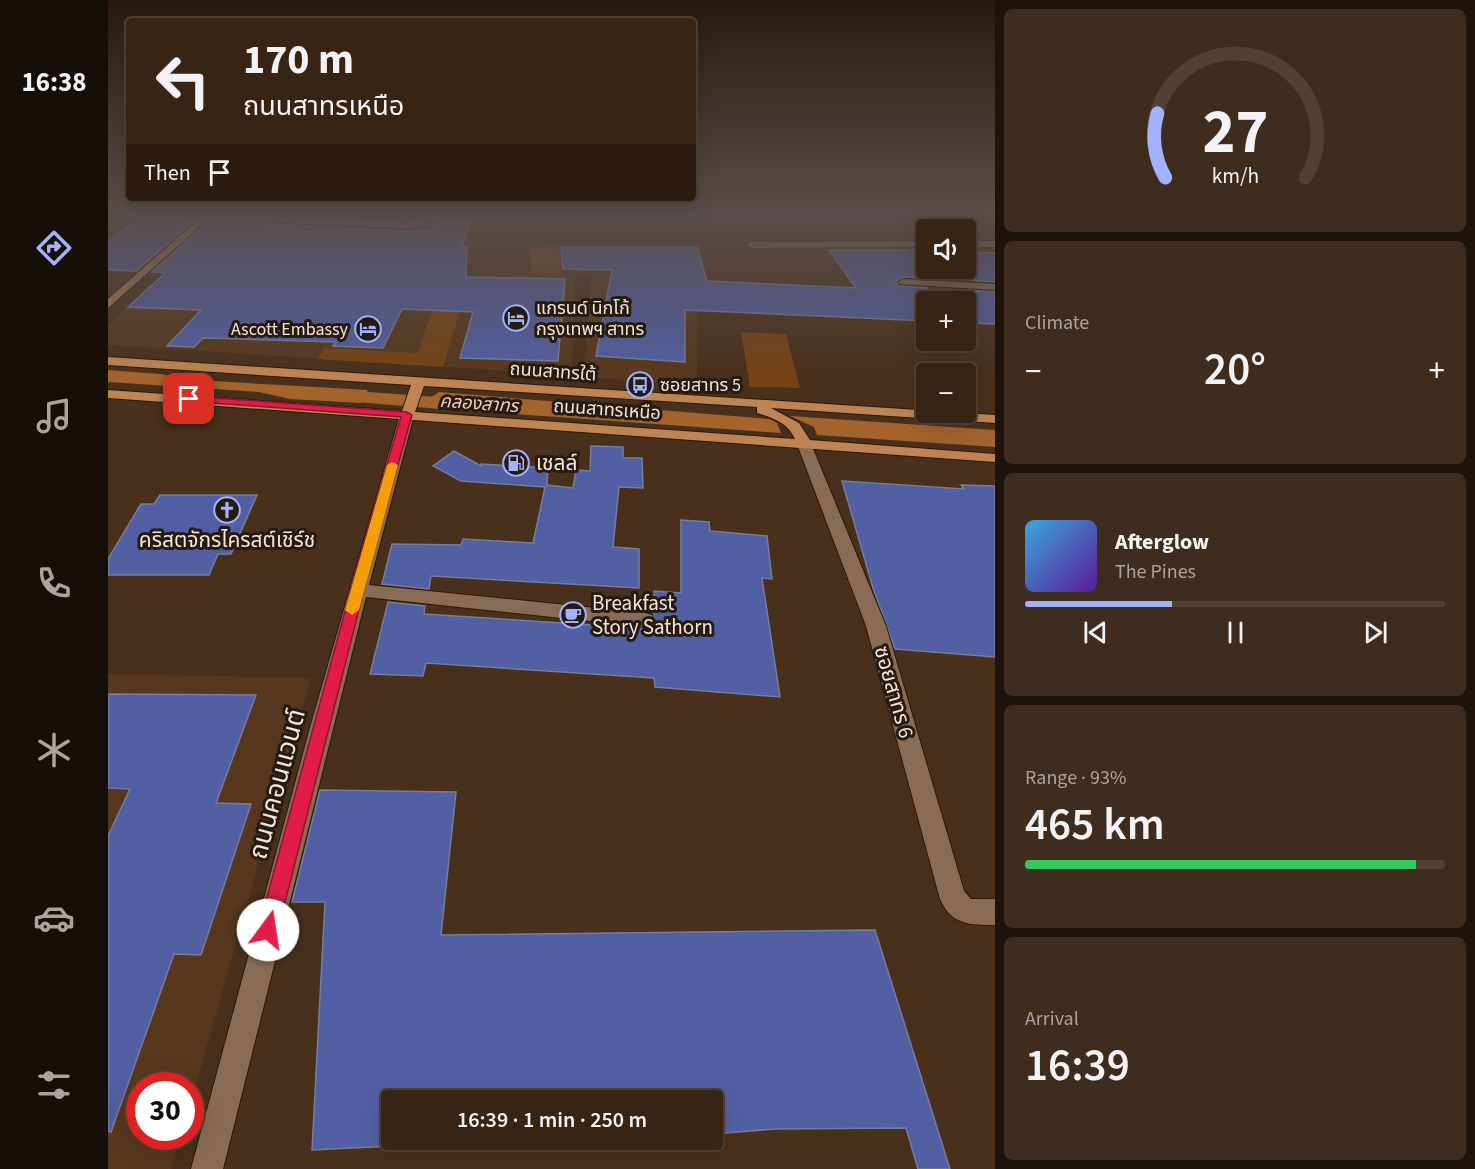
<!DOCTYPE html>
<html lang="en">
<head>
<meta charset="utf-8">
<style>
  :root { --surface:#372415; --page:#3e2c1e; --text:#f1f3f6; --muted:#aaa4a0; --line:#514134; --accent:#a2b2fd }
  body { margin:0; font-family:"Source Sans 3","Noto Sans Thai",sans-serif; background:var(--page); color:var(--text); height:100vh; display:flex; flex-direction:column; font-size:22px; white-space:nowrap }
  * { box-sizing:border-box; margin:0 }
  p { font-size:20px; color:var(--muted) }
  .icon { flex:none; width:33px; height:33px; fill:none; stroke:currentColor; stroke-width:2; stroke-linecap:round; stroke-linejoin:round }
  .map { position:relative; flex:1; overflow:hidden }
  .panel { display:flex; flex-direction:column; gap:9px; padding:9px; background:#1e140c; width:480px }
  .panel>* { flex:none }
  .guide { position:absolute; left:18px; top:18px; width:570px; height:183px; border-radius:6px; box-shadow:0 6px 24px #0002,0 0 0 2px var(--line); background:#372415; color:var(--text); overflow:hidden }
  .buttons { position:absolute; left:808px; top:219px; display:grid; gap:12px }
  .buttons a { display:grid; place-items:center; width:60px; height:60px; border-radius:6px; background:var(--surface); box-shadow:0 6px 24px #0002,0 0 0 2px var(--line); font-size:30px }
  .speed { position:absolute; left:18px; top:1072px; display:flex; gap:12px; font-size:30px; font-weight:700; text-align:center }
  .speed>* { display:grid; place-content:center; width:78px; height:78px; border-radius:50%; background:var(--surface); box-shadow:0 6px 24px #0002,0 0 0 2px var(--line); line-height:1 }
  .speed .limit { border:9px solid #d22; background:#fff; color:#111 }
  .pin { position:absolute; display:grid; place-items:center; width:51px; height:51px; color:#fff; margin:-26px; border-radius:12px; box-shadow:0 3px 9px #0006 }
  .me { position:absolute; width:66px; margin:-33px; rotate:14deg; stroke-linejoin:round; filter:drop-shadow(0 0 4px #0008) }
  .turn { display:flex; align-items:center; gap:21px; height:126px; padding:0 18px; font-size:27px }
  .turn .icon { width:78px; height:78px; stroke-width:2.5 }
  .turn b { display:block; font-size:42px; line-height:51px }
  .then { display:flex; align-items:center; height:57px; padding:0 18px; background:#0003; gap:12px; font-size:22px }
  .big { font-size:45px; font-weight:600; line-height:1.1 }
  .panel .widget { flex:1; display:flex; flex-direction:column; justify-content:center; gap:9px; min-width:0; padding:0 21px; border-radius:9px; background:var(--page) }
  .panel .dial { align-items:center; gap:0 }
  .dial svg { height:156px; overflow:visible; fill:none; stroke:var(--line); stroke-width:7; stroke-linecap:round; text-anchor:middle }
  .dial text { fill:var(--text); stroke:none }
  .song { display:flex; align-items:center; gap:18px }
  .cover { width:72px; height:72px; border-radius:9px; background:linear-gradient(135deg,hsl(200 70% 55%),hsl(270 70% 35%)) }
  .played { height:6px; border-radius:3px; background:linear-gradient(90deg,var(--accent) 35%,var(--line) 35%) }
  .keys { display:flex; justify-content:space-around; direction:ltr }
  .heat { display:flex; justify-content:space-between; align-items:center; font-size:33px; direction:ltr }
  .charge { height:9px; border-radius:4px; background:linear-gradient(90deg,#34c759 93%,var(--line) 0) }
  .trip { position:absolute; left:273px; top:1090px; width:342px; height:60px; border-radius:6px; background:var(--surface); box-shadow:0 6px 24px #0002,0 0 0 2px var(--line); font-weight:600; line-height:60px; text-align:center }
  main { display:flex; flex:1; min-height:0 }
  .dock { display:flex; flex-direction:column; width:108px; justify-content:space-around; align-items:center; background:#160e08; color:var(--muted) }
  .dock .icon { width:42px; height:42px }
  .dock .active { color:var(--accent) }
  .dock b { font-size:27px; color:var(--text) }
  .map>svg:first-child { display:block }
  .built { fill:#57381e }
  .green { fill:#754315 }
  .water { fill:#a3642d }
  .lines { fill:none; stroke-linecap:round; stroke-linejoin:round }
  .canal { fill:#a3642d; fill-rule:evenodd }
  .building { fill:#525fa2; stroke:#767e9d; stroke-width:1.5 }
  .street-casing { stroke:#2e1704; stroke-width:2 }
  .secondary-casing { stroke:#2e1704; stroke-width:2 }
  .primary-casing { stroke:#2e1704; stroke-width:2 }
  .street { fill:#896c56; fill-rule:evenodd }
  .secondary { fill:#a47855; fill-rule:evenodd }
  .primary { fill:#be8454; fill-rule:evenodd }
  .route { fill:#e11d48; stroke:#92132f; stroke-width:1.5 }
  .slow { fill:#f59e0b }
  .labels { text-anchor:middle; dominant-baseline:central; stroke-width:6; stroke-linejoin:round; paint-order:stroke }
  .far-poi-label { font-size:18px; fill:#f5e4d8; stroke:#261b12; text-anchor:start }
  .far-street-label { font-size:18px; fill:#f5e4d8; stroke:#261b12 }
  .far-water-label { font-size:18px; font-style:italic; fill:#f3cfb4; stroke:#261b12 }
  .poi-label { font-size:21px; fill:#f5e4d8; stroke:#261b12; text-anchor:start }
  .street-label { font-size:21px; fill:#f5e4d8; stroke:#261b12 }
  .near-street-label { font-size:26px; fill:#f5e4d8; stroke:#261b12 }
</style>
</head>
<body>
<main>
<nav class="dock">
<b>16:38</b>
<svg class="icon active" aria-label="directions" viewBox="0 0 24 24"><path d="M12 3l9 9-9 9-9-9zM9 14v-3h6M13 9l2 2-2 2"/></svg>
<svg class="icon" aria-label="music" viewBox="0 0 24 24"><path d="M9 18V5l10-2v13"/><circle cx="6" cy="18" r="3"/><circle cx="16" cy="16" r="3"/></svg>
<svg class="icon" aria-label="phone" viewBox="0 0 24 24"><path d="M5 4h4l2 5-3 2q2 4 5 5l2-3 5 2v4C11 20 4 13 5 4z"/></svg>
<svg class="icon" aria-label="climate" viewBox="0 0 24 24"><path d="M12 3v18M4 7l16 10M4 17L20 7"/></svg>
<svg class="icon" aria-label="car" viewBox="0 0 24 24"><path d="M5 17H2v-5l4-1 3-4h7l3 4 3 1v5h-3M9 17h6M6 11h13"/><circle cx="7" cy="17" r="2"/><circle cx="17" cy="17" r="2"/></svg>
<svg class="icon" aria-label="filters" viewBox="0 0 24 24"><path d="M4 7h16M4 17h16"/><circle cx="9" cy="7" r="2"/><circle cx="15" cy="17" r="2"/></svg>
</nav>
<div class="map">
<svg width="887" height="1169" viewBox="0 0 887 1169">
  <rect width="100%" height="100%" fill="#49301c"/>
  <path class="built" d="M257 212H334L306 224 248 221Z
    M594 245 600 276H582L589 286V385L476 377 483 274H467L464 375 0 345V326L42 284 422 273 423 247Z
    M0 674 203 678 83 1102 82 1086H32V1137H72L63 1169H0Z"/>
  <path class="green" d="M451 246 454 274 422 273 423 247Z
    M324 310 352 311 335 367 210 359 216 348 310 353Z
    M633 332 678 334 692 388 642 387Z"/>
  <path class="water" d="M0 370 52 374 87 380 260 390 253 403 182 399 151 392 0 382Z
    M331 392 661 419 669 423 673 433 324 408 319 400Z
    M682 416 887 430V447L709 435 706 427Z"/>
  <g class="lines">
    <path class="canal" d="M219 389 357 399 364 401 367 405 364 409 357 411 212 399 209 395 212 391Z"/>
  </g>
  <path class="building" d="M40 212H96L28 271 0 270V241Z
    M116 212H257L251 218Z
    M335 219H363L354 247H359L358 277 457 279 450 361 352 358 365 312 294 309 275 348 225 346 228 342 95 338 86 347 59 346 93 310 20 307 57 273 44 272 101 221 300 231 324 230V223Z
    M453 247H589L599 281 748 288 721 250H819V278L795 277 788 281 791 286 819 288V321L577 310V362L488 356 504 270 455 269Z
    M858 252 887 253V282L858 280Z
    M858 290 887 292V324L858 323Z
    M483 446 515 447V458H534L535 488 511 487 505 547 531 549V588L323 576 321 589 274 584 284 544 353 545 355 539 425 543 437 487 353 481 325 466 346 451 373 466V464L440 468 439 485 465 488 468 470 482 471Z
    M734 481 856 489 853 485 887 486V657L787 649 765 588Z
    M52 495H149L123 554H110L101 575H0V559L33 504H46Z
    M573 520 601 522 602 531 659 536 664 579 654 578 672 697 547 687 546 678 318 663 315 676 262 674 280 602 317 606 316 614 546 629V591L573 593Z
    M0 694 148 695 108 803 143 804 93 955 66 954 3 1132 0 1131V836L22 789 0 788Z
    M212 790 348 792 333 935 767 930 842 1169H810L798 1128 667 1129 604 1134V1101H284V1146L204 1150 217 902H184Z"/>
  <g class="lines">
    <g class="street-casing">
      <path id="street" d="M334 212H887V216L335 217 300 229 99 219 95 216 99 213 300 223Z
        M819 241V247L644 248 639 245 644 242Z
        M858 241H887V247H858Z
        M795 279 887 284V290L791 284 790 282Z
        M299 411 306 415 261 585 537 613 544 615 546 620 544 625 537 627 258 597 115 1169H83L203 724 292 415Z
        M696 440 703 444 778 626 856 891 863 899H887V925C862 925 843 925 832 899L758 626 689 444Z"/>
    </g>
    <g class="secondary-casing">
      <path id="secondary" d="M99 212H108L0 308V299Z"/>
    </g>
    <g class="primary-casing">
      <path id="primary" d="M0 357 887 415V423L663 408 691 423 702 440 887 454V462L0 398V390L294 411 303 385 0 365ZM316 386 649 407V413C665 418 680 423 687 439L307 412Z"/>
    </g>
    <use href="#street" class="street"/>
    <use href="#secondary" class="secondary"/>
    <use href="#primary" class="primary"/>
  </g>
  <linearGradient id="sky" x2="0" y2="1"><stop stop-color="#281a0f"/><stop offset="0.57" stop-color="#594e4b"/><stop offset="1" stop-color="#594e4b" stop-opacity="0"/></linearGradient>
  <rect width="887" height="375" fill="url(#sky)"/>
  <path class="route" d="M81 396 299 412 304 415 267 546 170 930 167 937 160 940 153 937 150 930 255 546 293 417 77 401 75 399Z"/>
  <path class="slow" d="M284 462 290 465 251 610 244 615 237 610 279 465Z"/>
  <defs>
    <g id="hotel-ring" transform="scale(1.35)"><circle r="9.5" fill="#261b12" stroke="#a2b2fd" stroke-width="1.5"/><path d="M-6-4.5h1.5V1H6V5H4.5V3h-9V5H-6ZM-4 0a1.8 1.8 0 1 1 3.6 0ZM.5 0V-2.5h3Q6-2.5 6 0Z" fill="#a2b2fd"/></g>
    <g id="bus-ring" transform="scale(1.35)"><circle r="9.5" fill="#261b12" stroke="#a2b2fd" stroke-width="1.5"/><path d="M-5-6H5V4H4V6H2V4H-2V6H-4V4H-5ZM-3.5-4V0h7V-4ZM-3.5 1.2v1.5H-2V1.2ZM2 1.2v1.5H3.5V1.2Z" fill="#a2b2fd"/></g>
    <g id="fuel-ring" transform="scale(1.35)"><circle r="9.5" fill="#261b12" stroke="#a2b2fd" stroke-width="1.5"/><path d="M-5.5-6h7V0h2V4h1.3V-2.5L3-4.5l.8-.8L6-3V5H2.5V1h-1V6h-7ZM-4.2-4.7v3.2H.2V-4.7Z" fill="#a2b2fd"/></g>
    <g id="church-ring" transform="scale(1.35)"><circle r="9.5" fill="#261b12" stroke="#a2b2fd" stroke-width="1.5"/><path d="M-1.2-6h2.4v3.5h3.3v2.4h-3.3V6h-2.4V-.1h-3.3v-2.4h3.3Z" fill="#a2b2fd"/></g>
    <g id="cafe-ring" transform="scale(1.35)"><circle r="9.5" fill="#261b12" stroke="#a2b2fd" stroke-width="1.5"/><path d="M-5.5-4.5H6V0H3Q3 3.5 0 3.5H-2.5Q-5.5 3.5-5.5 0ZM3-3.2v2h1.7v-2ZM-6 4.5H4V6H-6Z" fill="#a2b2fd"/></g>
  </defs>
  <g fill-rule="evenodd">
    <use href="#hotel-ring" x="408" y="318"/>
    <use href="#hotel-ring" x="260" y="329"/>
    <use href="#bus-ring" x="532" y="385"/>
    <use href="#fuel-ring" x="408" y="463"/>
    <use href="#church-ring" x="119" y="510"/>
    <use href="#cafe-ring" x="465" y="615"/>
  </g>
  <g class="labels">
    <g class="far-poi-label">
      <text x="428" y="308">แกรนด์ นิกโก้<tspan x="428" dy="21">กรุงเทพฯ สาทร</tspan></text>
      <text x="240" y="329" text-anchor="end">Ascott Embassy</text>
      <text x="552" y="385">ซอยสาทร 5</text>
    </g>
    <g class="far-street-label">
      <text transform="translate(445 372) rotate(4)">ถนนสาทรใต้</text>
      <text transform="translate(499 410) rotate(4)">ถนนสาทรเหนือ</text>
    </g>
    <g class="far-water-label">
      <text transform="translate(371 404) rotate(4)">คลองสาทร</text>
    </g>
    <g class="poi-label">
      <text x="428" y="463">เชลล์</text>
      <text x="119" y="540" text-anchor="middle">คริสตจักรไครสต์เชิร์ช</text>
      <text x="484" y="603">Breakfast<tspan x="484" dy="24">Story Sathorn</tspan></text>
    </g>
    <g class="street-label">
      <text transform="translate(786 692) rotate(74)">ซอยสาทร 6</text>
    </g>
    <g class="near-street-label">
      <text transform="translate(169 784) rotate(-75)">ถนนคอนแวนต์</text>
    </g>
  </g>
</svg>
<div class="buttons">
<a><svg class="icon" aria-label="sound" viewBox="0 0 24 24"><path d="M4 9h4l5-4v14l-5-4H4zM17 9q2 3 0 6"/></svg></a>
<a>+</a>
<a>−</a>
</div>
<div class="speed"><div class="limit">30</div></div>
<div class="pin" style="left:81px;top:399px;background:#d93025"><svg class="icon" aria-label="arrive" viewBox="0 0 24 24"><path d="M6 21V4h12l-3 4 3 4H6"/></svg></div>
<svg class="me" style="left:160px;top:930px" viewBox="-20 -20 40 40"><circle r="19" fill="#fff"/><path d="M0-13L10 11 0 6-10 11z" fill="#e11d48"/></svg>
<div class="trip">16:39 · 1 min · 250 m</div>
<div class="guide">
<div class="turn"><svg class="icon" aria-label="left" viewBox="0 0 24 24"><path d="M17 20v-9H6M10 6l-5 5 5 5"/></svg><div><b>170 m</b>ถนนสาทรเหนือ</div></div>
<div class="then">Then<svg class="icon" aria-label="arrive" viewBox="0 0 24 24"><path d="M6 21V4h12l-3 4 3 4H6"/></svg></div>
</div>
</div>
<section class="panel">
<div class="widget dial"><svg viewBox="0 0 100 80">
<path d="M14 69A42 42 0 1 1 86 69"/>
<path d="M14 69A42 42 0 0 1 10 36" stroke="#a2b2fd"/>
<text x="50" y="56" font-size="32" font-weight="700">27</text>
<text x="50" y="72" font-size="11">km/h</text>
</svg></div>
<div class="widget"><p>Climate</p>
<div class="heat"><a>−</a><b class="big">20°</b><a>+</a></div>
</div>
<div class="widget">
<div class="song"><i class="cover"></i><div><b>Afterglow</b><p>The Pines</p></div></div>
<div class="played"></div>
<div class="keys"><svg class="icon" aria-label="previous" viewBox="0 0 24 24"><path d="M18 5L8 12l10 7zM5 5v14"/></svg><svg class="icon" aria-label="pause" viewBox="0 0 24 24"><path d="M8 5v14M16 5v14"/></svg><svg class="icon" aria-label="next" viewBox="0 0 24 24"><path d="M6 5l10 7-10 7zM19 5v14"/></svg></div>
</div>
<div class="widget"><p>Range · 93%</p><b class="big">465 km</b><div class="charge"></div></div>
<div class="widget"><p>Arrival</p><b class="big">16:39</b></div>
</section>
</main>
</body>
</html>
